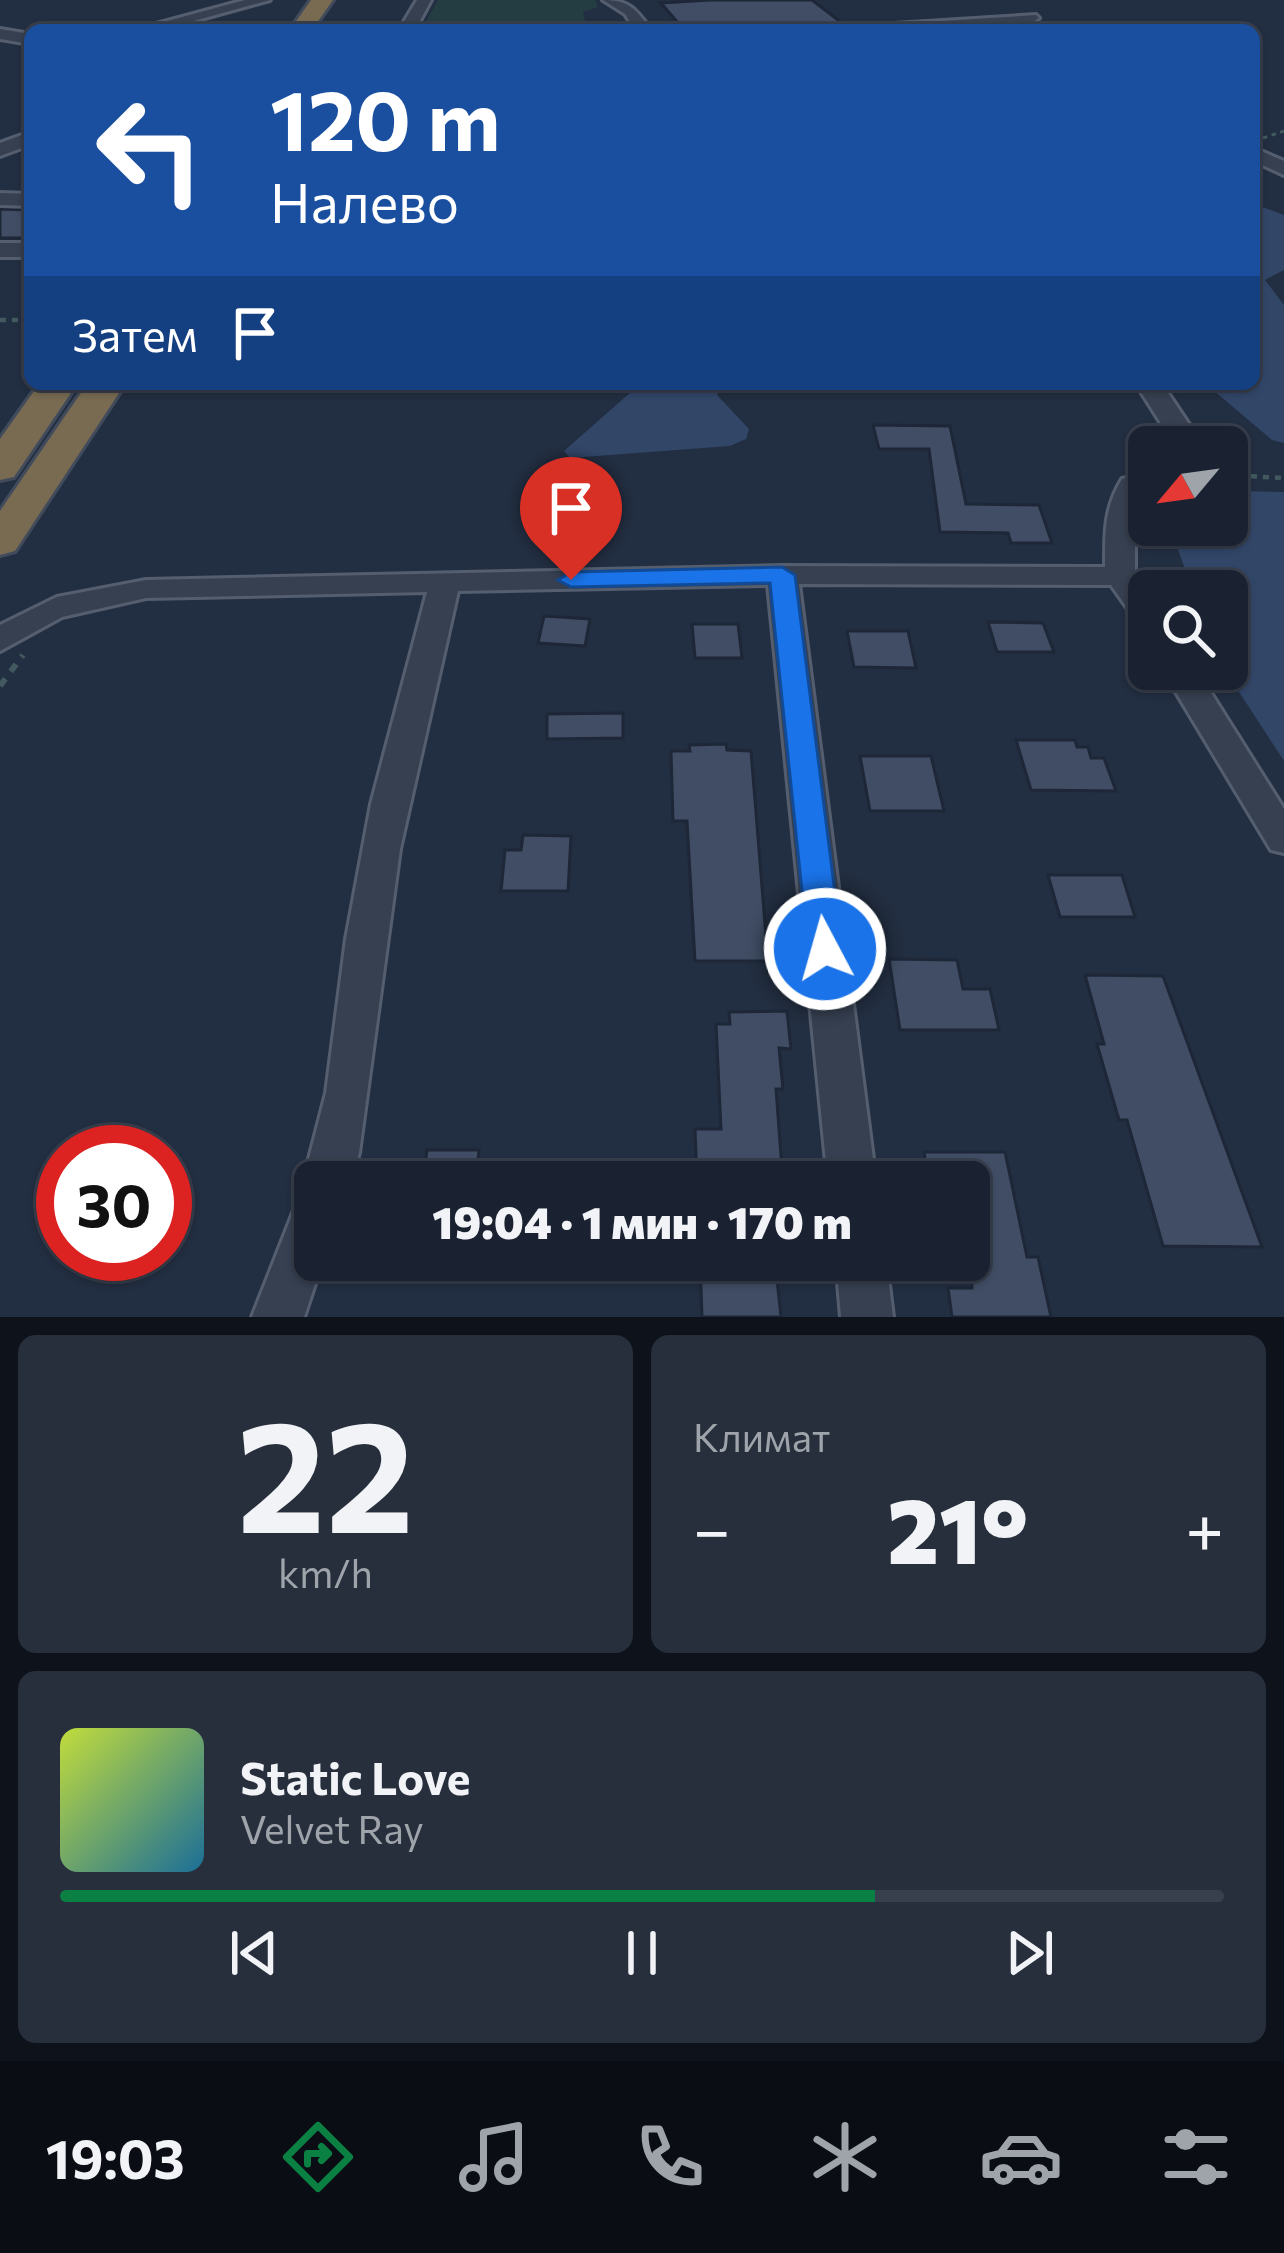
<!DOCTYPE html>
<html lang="ru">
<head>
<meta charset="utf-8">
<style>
  :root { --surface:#1a2231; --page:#272f3d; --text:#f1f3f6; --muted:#9fa4ab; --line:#383f4d; --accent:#0b8043 }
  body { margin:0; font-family:Commissioner,sans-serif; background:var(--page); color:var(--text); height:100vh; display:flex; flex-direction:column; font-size:45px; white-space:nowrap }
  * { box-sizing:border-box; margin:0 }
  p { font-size:39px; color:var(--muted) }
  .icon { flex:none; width:66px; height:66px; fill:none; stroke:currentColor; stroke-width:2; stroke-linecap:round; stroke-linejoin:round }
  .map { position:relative; height:1317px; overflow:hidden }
  .sheet { display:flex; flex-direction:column; gap:18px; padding:18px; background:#0e131b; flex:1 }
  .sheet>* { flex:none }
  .banner { position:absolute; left:24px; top:24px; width:1236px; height:366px; border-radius:18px; box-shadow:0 3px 9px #0004,0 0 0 3px var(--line); background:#1a4fa0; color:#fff; overflow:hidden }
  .needle { width:78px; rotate:241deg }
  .controls { position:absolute; left:1128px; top:426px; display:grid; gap:24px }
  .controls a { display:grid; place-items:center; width:120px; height:120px; border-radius:18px; background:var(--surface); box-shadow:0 3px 9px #0004,0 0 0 3px var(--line); font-size:60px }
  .speed { position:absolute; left:36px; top:1125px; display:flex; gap:24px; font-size:60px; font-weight:700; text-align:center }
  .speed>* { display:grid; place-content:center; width:156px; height:156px; border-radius:50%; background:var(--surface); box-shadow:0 3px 9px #0004,0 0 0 3px var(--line); line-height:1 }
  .speed .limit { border:18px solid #d22; background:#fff; color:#111 }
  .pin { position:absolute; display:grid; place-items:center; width:102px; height:102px; color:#fff; margin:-123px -51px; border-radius:50% 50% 50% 0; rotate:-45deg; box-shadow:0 0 12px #0007 }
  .pin .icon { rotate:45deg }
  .me { position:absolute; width:132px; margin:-66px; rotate:354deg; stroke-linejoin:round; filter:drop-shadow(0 0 9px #0008) }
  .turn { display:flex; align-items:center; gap:42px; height:252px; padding:0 48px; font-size:54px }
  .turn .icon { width:156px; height:156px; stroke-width:2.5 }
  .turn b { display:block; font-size:84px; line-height:102px }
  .then { display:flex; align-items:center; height:114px; padding:0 48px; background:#0003; gap:24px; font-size:45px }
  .big { font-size:90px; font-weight:800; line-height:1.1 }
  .sheet .card { flex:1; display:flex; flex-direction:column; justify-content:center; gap:18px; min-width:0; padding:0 42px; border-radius:18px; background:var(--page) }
  .sheet .dial { align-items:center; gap:0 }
  .dial b { font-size:156px; line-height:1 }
  .song { display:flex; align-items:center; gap:36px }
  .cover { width:144px; height:144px; border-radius:18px; background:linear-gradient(135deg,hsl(70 70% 55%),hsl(200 70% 35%)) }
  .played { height:12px; border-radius:6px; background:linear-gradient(90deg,var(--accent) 70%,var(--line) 70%) }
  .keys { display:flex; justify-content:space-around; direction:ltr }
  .heat { display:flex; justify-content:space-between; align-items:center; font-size:66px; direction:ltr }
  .sheet .tiles { flex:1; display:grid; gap:18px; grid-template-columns:1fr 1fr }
  .card:last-child { grid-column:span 2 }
  .trip { position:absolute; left:294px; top:1161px; width:696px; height:120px; border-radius:18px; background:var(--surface); box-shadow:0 3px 9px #0004,0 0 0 3px var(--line); font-weight:800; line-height:120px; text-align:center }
  .dock { display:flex; height:192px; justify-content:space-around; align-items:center; background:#0a0e14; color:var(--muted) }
  .dock .icon { width:84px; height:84px }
  .dock .on { color:var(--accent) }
  .dock b { font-size:54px; color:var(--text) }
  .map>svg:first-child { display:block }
  .green { fill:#243d42 }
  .water { fill:#324668 }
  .building { fill:#404d64; stroke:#1d2738; stroke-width:3 }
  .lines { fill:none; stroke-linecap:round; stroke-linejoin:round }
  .minor-casing { stroke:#545e6f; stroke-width:6 }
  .highway-casing { stroke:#414b5c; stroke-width:6 }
  .path-far2 { stroke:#425a5f; stroke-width:3; stroke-dasharray:4.5 4.5; stroke-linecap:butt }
  .path-far1 { stroke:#425a5f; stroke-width:4.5; stroke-dasharray:6 6; stroke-linecap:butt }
  .path { stroke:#425a5f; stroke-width:6; stroke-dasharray:9 9; stroke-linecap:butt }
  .minor { fill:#364051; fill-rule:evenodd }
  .highway { fill:#786b52; fill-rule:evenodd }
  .route { fill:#1a73e8; stroke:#114b97; stroke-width:3 }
</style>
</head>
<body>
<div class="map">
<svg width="1284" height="1317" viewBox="0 0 1284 1317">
  <rect width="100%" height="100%" fill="#222e41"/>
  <path class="green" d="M438 0H595L598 7 583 12 585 21 604 29 421 30Z"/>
  <path class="water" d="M1254 204 1284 215V270L1265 280 1284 305V443L1272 440 1206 384H1254Z
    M640 384H720L717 395 749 429 746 439 730 446 570 458 564 451Z
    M1238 491 1284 492V761L1224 669 1227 591H1193L1169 525H1227V493Z"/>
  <path class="building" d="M710 0H812L842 23 684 30 661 3Z
    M0 209 30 210V229L22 238H0Z
    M873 425 950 426 966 504 1039 505 1052 543H1011L1008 533 940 532 929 449H879Z
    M544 616 590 619 585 646 538 643Z
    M988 622 1043 623 1054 652H997Z
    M692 624H738L742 658H695Z
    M847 631H908L916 668 854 667Z
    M623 713V738L547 739V714Z
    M1016 740H1075L1077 747H1088L1091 758H1104L1116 791 1031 790Z
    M726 744 727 750 751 751 768 961H695L687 821H673L671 751H690L689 745Z
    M860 756H931L944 811H870Z
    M523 835 571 836 568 891H501L505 850H521Z
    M1048 875H1122L1135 917H1060Z
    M889 959 957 960 963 989H990L999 1030H900Z
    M1085 975 1163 976 1262 1247 1163 1246 1127 1120H1119L1097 1044H1104Z
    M787 1011 791 1049 779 1048 783 1089H776L783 1182H697L695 1129H721L716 1024H730L729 1012Z
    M427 1150H479L476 1182H423Z
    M924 1152H1005L1027 1257H1038L1051 1317H952L948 1288H972L969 1182H929Z
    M700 1260H775L781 1317H702Z"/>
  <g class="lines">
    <g class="minor-casing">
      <path id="minor" d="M245 0H270L161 30H134Z
        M417 0H431L415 30H399Z
        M603 0C629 0 636 9 651 30H635L625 14Z
        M1036 15 1039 18 1031 23 870 30 878 25Z
        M0 29 30 34V44L0 39Z
        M30 132V145L0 156V143Z
        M1254 148 1284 161V175L1254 161Z
        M0 193 30 194V206L0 205Z
        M0 243H30V257H0Z
        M1136 384H1162L1204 447H1176Z
        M1149 473V489L1144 491 1135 513V576L1149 594V626L1138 623 1111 585 799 584 876 1182H828L768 585 458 591 400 849 359 1153 351 1182H315V1260H323L304 1317H252L298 1200 310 1195 303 1182 326 1093 346 939 371 804 427 592 146 598 62 617 0 651V625L57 597 146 580 782 566 1105 567C1105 534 1104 508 1122 479Z
        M1162 669H1196L1284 809V853L1271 850Z
        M836 1260H886L893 1317H841Z"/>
    </g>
    <g class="highway-casing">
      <path id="highway" d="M311 0H333L312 30H290Z
        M39 384H77L14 477 0 480V439Z
        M87 384H125L15 551 0 555V511Z"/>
    </g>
    <path class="path-far2" d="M1263 138 1284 131"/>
    <path class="path-far1" d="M0 320H30
      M1227 475 1284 478"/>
    <path class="path" d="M0 686 23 655"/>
    <use href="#minor" class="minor"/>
    <use href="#highway" class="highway"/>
  </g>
  <path class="route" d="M782 567 795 575 842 949 837 958 825 962 813 958 808 949 770 583 571 587 558 580 571 572Z"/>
</svg>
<div class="controls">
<a><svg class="needle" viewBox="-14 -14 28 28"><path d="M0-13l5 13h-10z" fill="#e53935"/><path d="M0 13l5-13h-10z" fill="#9fa4ab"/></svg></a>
<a><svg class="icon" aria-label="search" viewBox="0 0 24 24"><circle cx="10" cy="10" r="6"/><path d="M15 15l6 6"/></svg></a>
</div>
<div class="speed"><div class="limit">30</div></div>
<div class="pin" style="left:571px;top:580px;background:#d93025"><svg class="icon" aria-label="arrive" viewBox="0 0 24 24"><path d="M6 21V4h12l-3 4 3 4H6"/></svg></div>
<svg class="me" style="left:825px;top:949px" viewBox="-20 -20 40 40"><circle r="17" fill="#1a73e8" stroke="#fff" stroke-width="3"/><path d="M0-11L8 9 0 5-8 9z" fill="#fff"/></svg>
<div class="trip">19:04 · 1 мин · 170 m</div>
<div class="banner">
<div class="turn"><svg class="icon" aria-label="left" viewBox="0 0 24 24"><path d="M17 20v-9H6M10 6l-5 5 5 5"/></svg><div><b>120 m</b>Налево</div></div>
<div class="then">Затем<svg class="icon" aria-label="arrive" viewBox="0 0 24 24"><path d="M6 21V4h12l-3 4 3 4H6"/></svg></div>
</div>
</div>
<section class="sheet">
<div class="tiles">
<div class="card dial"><b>22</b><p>km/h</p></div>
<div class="card"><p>Климат</p>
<div class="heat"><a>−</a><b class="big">21°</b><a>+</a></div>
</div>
<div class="card">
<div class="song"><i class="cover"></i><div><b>Static Love</b><p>Velvet Ray</p></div></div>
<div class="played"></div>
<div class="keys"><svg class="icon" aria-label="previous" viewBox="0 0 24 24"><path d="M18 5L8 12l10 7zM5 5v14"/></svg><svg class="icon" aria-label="pause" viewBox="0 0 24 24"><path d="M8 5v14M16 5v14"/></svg><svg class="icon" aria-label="next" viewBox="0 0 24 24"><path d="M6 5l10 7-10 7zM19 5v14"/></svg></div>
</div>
</div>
</section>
<nav class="dock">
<b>19:03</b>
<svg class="icon on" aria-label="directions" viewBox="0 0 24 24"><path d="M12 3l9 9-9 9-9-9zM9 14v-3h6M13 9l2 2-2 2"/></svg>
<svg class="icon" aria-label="music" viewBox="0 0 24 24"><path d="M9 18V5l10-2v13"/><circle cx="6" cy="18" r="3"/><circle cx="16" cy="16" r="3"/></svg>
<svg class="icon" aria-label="phone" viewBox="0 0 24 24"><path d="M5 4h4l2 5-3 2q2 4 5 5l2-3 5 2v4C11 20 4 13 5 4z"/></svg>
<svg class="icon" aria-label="climate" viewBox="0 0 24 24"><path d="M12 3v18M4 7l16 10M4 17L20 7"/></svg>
<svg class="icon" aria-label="car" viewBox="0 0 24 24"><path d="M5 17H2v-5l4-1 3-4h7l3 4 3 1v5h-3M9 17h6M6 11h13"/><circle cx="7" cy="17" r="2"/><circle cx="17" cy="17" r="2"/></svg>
<svg class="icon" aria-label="filters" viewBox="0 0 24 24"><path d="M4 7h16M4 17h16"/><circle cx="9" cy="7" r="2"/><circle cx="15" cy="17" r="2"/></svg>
</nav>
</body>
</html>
